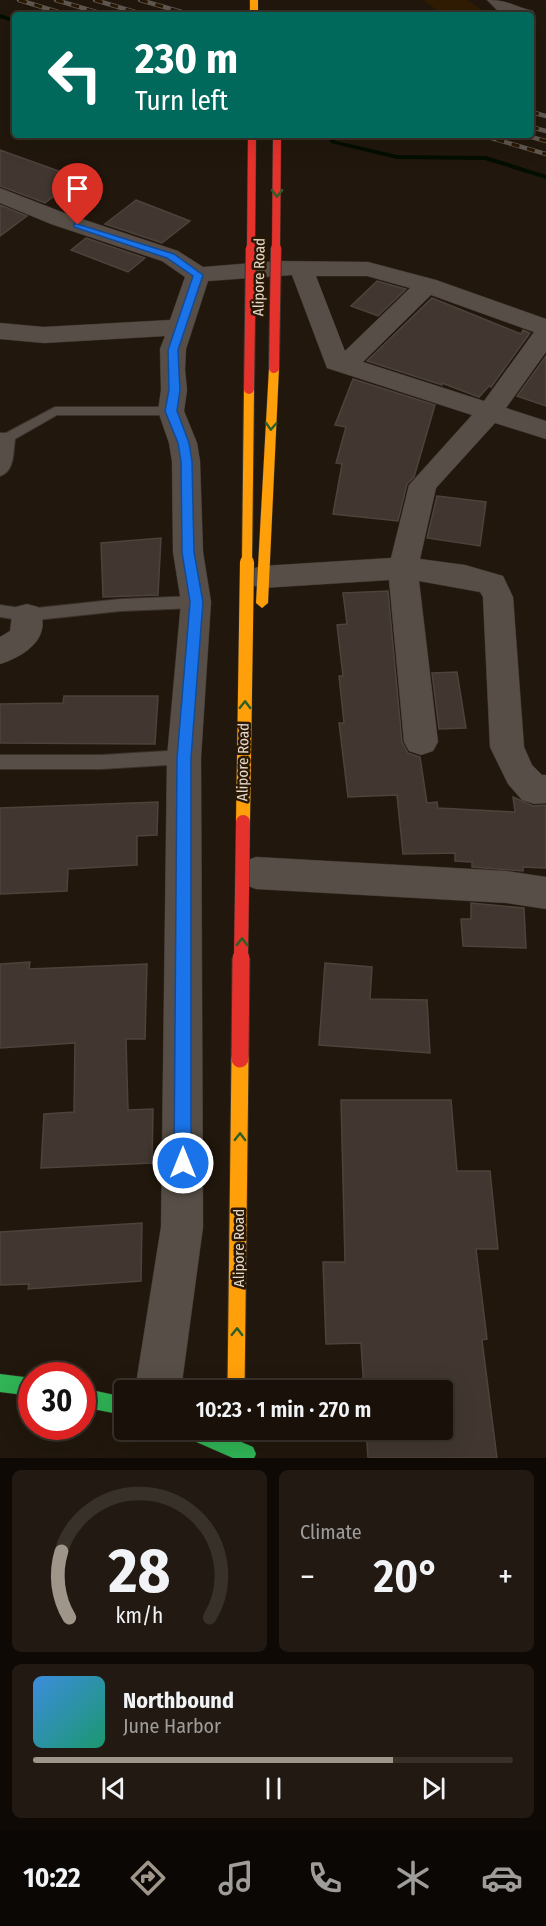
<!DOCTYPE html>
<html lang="en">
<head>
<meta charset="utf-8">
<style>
  :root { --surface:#191109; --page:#221a12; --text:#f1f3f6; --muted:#9f9d9c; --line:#37312a; --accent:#a09589 }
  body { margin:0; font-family:"Fira Sans Condensed",sans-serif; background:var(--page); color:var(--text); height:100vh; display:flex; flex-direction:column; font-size:22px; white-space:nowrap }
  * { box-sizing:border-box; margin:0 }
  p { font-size:20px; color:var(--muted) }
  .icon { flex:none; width:33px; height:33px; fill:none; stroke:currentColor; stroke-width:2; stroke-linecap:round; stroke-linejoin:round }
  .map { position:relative; height:1458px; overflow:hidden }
  .panel { display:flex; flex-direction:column; gap:12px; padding:12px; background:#0e0905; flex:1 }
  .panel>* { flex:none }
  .banner { position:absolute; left:12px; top:12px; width:522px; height:126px; border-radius:6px; box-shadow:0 6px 24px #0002,0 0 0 2px var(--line); background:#00695c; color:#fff; overflow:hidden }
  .speed { position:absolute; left:18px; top:1362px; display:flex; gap:12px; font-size:30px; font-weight:700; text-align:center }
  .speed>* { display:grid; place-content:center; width:78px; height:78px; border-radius:50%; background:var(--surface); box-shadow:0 6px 24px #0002,0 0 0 2px var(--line); line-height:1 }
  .speed .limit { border:9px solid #d22; background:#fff; color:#111 }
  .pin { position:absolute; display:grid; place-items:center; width:51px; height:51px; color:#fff; margin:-62px -26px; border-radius:50% 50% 50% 0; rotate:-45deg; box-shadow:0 0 6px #0007 }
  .pin .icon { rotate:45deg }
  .me { position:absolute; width:66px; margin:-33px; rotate:0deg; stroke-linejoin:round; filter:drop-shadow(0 0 4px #0008) }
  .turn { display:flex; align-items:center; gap:21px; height:126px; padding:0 24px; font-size:27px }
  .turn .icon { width:78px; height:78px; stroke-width:2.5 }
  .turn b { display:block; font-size:42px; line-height:51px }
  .big { font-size:45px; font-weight:600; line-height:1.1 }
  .panel .widget { flex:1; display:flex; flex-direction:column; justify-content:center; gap:9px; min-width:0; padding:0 21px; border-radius:9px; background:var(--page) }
  .panel .dial { align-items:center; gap:0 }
  .dial svg { height:156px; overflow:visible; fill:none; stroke:var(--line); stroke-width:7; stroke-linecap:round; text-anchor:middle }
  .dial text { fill:var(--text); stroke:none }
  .song { display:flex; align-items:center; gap:18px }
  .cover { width:72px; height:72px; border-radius:9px; background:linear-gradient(135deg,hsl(210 70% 55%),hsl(160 70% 35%)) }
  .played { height:6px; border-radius:3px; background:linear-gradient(90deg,var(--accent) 75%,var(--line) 75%) }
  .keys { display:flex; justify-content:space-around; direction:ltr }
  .heat { display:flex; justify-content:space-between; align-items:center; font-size:33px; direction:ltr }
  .panel .tiles { flex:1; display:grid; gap:12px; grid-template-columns:1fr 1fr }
  .widget:last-child { grid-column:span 2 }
  .trip { position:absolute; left:114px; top:1380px; width:339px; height:60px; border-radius:6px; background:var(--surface); box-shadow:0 6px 24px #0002,0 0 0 2px var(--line); font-weight:600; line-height:60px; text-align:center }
  .tab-bar { display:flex; height:96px; justify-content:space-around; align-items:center; background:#0a0704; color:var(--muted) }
  .tab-bar .icon { width:42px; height:42px }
  .tab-bar .on { color:var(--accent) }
  .tab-bar b { font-size:27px; color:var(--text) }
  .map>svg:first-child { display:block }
  .built { fill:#301c02 }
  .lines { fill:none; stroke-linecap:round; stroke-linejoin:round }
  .stream { fill:#030e01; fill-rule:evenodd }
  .building { fill:#413730; stroke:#4d433c; stroke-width:1.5 }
  .lane-casing { stroke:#3a332c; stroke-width:2 }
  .street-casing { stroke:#3a332c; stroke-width:1 }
  .fast-casing { stroke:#3a332c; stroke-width:1 }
  .slow-casing { stroke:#3a332c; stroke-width:1 }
  .lane { fill:#574f47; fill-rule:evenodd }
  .street { fill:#574f47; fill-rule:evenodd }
  .fast { fill:#30b455; fill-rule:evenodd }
  .slow { fill:#ff9f0a; fill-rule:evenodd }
  .rail-casing { stroke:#605850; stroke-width:4.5 }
  .rail { stroke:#291804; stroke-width:3; stroke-dasharray:8; stroke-linecap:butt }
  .slow-bridge-far2-casing { stroke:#3a332c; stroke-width:12; stroke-linecap:butt }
  .slow-bridge-far1-casing { stroke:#3a332c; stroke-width:15; stroke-linecap:butt }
  .slow-bridge-casing { stroke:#3a332c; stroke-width:19; stroke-linecap:butt }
  .jam-bridge-far3-casing { stroke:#3a332c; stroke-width:9; stroke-linecap:butt }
  .jam-bridge-far2-casing { stroke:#3a332c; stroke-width:12; stroke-linecap:butt }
  .jam-bridge-far1-casing { stroke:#3a332c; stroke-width:15; stroke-linecap:butt }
  .jam-bridge-casing { stroke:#3a332c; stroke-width:19; stroke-linecap:butt }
  .slow-bridge-far2 { stroke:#ff9f0a; stroke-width:10 }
  .slow-bridge-far1 { stroke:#ff9f0a; stroke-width:14 }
  .slow-bridge { stroke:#ff9f0a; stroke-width:17 }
  .jam-bridge-far3 { stroke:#e5322d; stroke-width:8 }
  .jam-bridge-far2 { stroke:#e5322d; stroke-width:10 }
  .jam-bridge-far1 { stroke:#e5322d; stroke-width:14 }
  .jam-bridge { stroke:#e5322d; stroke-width:17 }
  .oneway { stroke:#2c5e28 }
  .route { fill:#1a73e8; stroke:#114b97; stroke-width:1.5 }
  .labels { text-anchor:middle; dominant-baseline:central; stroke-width:5; stroke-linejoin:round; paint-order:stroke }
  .street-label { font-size:15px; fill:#e5d9cd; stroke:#291804 }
</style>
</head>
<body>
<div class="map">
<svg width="546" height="1458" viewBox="0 0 546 1458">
  <rect width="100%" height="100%" fill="#21170c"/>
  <path class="built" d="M423 0H467L482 10 444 15Z"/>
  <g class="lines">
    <path class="stream" d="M0 14 15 19V23L0 18Z
      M326 135H332L336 141 397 155 486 156 546 175V179L485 160 397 159 331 143Z"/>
  </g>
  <path class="building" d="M0 150 78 178 45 203 0 186Z
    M136 200 190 221 162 243 105 224Z
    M0 205 27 216 0 236Z
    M86 238 145 258 128 272 71 250Z
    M377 281 406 289 378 316 351 306Z
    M432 298 521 334 523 330 530 333 491 387 489 386 479 397 442 383V385L367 361Z
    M546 356V406L517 396Z
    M353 379 435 405 414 477 407 484 398 521 333 514 342 464 336 463 346 427 335 425Z
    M437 496 486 502 480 546 427 538Z
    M161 538 158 595 103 597 101 543Z
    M388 591 402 742 408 753 420 757 427 803 437 802 438 808 515 812 513 797 533 806 546 805V868L523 867V871L472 867V862L455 861V853L403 854 397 795 348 797 339 723H344L339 676H343L337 625 347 624 343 593Z
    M457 672 466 728 439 729 432 673Z
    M64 696H158L155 744 0 743V704L63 703Z
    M158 802 157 835 137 836V865L68 869 67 891 0 894V808Z
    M471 903 524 908 526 948 463 946 461 919H471Z
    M30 962 29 969 147 964 145 1039H126L128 1110 153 1109 152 1163 41 1168 44 1114 74 1112 75 1043 0 1048V964Z
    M325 963 372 967 370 999 427 1000 430 1053 319 1045Z
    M341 1100H451L457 1171H490L498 1249H476L487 1339 482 1340 497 1458H368L366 1430H442V1390H364L361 1343 326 1344 323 1262H345Z
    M142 1223 141 1281 28 1289 29 1284 0 1285V1232Z"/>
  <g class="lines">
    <g class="lane-casing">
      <path id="lane" d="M55 407H171L178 411 171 415H57L15 439C13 452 15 471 0 476V433H6Z
        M196 596 204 602 196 608 121 611 27 621 0 617V605L27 609 121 599Z
        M184 750 190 752 192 757 190 762 184 764 101 769H0V755H101Z"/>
    </g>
    <g class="street-casing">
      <path id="street" d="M487 0C509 0 512 6 533 11L535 15 531 19V15H502Z
        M0 188 67 214 178 251 203 267 278 261 368 262 436 280 546 319V352L506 408 546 421V439L495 423 436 488 420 559 465 565 503 576 513 597 524 747 532 765 542 775H546V803L534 804 522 800 508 784 490 747 483 597 480 592 419 581 438 742 433 751 421 755 409 751 404 742 389 580 262 588 251 585 247 577 251 569 262 566 391 558 409 485 472 415 327 368 292 275 208 281 186 349 185 370 187 390 184 411 197 443 200 461 203 552 211 602 201 757 203 1227 181 1390H135L161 1227 167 757 181 602 173 552 172 461 169 443 158 411 161 390 160 349 165 336 44 343 0 339V323L44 327 170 320 185 277 162 261 51 224 0 203ZM316 276H367L410 288 345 351ZM431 295 534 332 484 401 363 362Z
        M27 604 38 607C54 637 25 656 0 664V637L10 631 12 615 16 607Z
        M256 857 507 871 546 877V909L507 903 256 889 243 884 238 873 243 862Z"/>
    </g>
    <g class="fast-casing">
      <path id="fast" d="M0 1374 32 1378V1396L0 1392Z
        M82 1388 124 1397V1415L82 1407Z
        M182 1430H213L253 1447 256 1454 254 1458H233L185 1437Z"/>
    </g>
    <g class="slow-casing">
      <path id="slow" d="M250 0H258V15H250Z
        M274 365 279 368 268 603 262 608 256 603 269 368Z"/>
    </g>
    <use href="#lane" class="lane"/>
    <use href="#street" class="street"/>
    <use href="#fast" class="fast"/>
    <use href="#slow" class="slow"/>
    <g class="rail-casing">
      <path id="rail" d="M19 0 68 15
        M56 0 106 15
        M95 0 145 15
        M140 0 192 15
        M531 112 546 116
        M531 127 546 131
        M481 135 546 154
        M524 135 546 141"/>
    </g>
    <use href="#rail" class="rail"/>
    <g class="slow-bridge-far2-casing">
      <path id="slow-bridge-far2" d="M247 563 249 389"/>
    </g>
    <g class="slow-bridge-far1-casing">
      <path id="slow-bridge-far1" d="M243 822 247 562"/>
    </g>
    <g class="slow-bridge-casing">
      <path id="slow-bridge" d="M236 1390 240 1059"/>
    </g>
    <g class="jam-bridge-far3-casing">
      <path id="jam-bridge-far3" d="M251 249 252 135
        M276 249 277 135"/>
    </g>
    <g class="jam-bridge-far2-casing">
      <path id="jam-bridge-far2" d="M274 368 276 248
        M249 389 251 248"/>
    </g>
    <g class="jam-bridge-far1-casing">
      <path id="jam-bridge-far1" d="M241 959 243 822"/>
    </g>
    <g class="jam-bridge-casing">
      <path id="jam-bridge" d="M240 1059 241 958"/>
    </g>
    <use href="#slow-bridge-far2" class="slow-bridge-far2"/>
    <use href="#slow-bridge-far1" class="slow-bridge-far1"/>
    <use href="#slow-bridge" class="slow-bridge"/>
    <use href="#jam-bridge-far3" class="jam-bridge-far3"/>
    <use href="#jam-bridge-far2" class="jam-bridge-far2"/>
    <use href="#jam-bridge-far1" class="jam-bridge-far1"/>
    <use href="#jam-bridge" class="jam-bridge"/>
  </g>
  <defs><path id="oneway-chevron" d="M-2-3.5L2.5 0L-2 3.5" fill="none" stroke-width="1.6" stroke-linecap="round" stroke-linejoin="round" transform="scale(1.5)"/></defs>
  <g class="oneway">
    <use href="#oneway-chevron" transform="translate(277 193) rotate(91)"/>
    <use href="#oneway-chevron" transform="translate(271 426) rotate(93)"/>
    <use href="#oneway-chevron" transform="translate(245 705) rotate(-89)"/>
    <use href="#oneway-chevron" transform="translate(242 942) rotate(-89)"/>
    <use href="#oneway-chevron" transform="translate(240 1137) rotate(-89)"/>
    <use href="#oneway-chevron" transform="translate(237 1332) rotate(-89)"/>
  </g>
  <path class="route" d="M74 223 174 254 203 275 178 350 180 390 177 411 189 443 192 461 194 552 203 602 191 758V1163L189 1169 183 1172 177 1169 174 1163 177 758 190 602 182 552 181 461 178 443 165 411 169 390 168 350 193 276 167 258 74 227Z"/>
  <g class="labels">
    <g class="street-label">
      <text transform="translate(259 277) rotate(-89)">Alipore Road</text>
      <text transform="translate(243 762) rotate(-89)">Alipore Road</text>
      <text transform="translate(239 1248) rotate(-90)">Alipore Road</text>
    </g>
  </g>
</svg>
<div class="speed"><div class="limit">30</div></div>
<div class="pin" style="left:78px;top:225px;background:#d93025"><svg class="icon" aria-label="arrive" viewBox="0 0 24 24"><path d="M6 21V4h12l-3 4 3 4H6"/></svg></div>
<svg class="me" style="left:183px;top:1163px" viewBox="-20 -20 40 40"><circle r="17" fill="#1a73e8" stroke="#fff" stroke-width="3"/><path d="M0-11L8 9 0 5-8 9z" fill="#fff"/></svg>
<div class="trip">10:23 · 1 min · 270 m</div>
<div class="banner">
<div class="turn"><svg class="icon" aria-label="left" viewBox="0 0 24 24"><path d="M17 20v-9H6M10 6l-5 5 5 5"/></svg><div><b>230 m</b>Turn left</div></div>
</div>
</div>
<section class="panel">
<div class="tiles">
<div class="widget dial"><svg viewBox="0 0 100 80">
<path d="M14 69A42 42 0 1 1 86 69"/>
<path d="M14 69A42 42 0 0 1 10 35" stroke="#a09589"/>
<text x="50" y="56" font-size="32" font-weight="700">28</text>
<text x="50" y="72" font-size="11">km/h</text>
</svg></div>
<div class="widget"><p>Climate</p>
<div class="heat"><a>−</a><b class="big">20°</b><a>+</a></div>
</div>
<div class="widget">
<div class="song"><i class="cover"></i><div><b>Northbound</b><p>June Harbor</p></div></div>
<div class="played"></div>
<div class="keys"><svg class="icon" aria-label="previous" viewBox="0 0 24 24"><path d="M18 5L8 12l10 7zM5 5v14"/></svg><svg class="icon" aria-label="pause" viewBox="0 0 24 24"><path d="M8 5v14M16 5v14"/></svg><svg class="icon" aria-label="next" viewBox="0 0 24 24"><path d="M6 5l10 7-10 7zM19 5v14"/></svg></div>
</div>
</div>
</section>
<nav class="tab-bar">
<b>10:22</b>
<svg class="icon on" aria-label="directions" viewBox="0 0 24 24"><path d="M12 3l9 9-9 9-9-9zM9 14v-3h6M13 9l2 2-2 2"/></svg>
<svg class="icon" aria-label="music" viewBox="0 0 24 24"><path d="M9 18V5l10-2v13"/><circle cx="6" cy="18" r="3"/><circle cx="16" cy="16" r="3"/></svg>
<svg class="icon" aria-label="phone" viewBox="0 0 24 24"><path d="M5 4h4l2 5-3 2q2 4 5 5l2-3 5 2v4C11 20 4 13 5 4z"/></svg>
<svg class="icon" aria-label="climate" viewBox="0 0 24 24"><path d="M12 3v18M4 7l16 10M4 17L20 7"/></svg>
<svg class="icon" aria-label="car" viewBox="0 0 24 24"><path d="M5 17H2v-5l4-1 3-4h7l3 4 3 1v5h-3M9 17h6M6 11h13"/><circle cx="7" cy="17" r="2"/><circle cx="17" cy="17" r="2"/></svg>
</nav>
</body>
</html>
